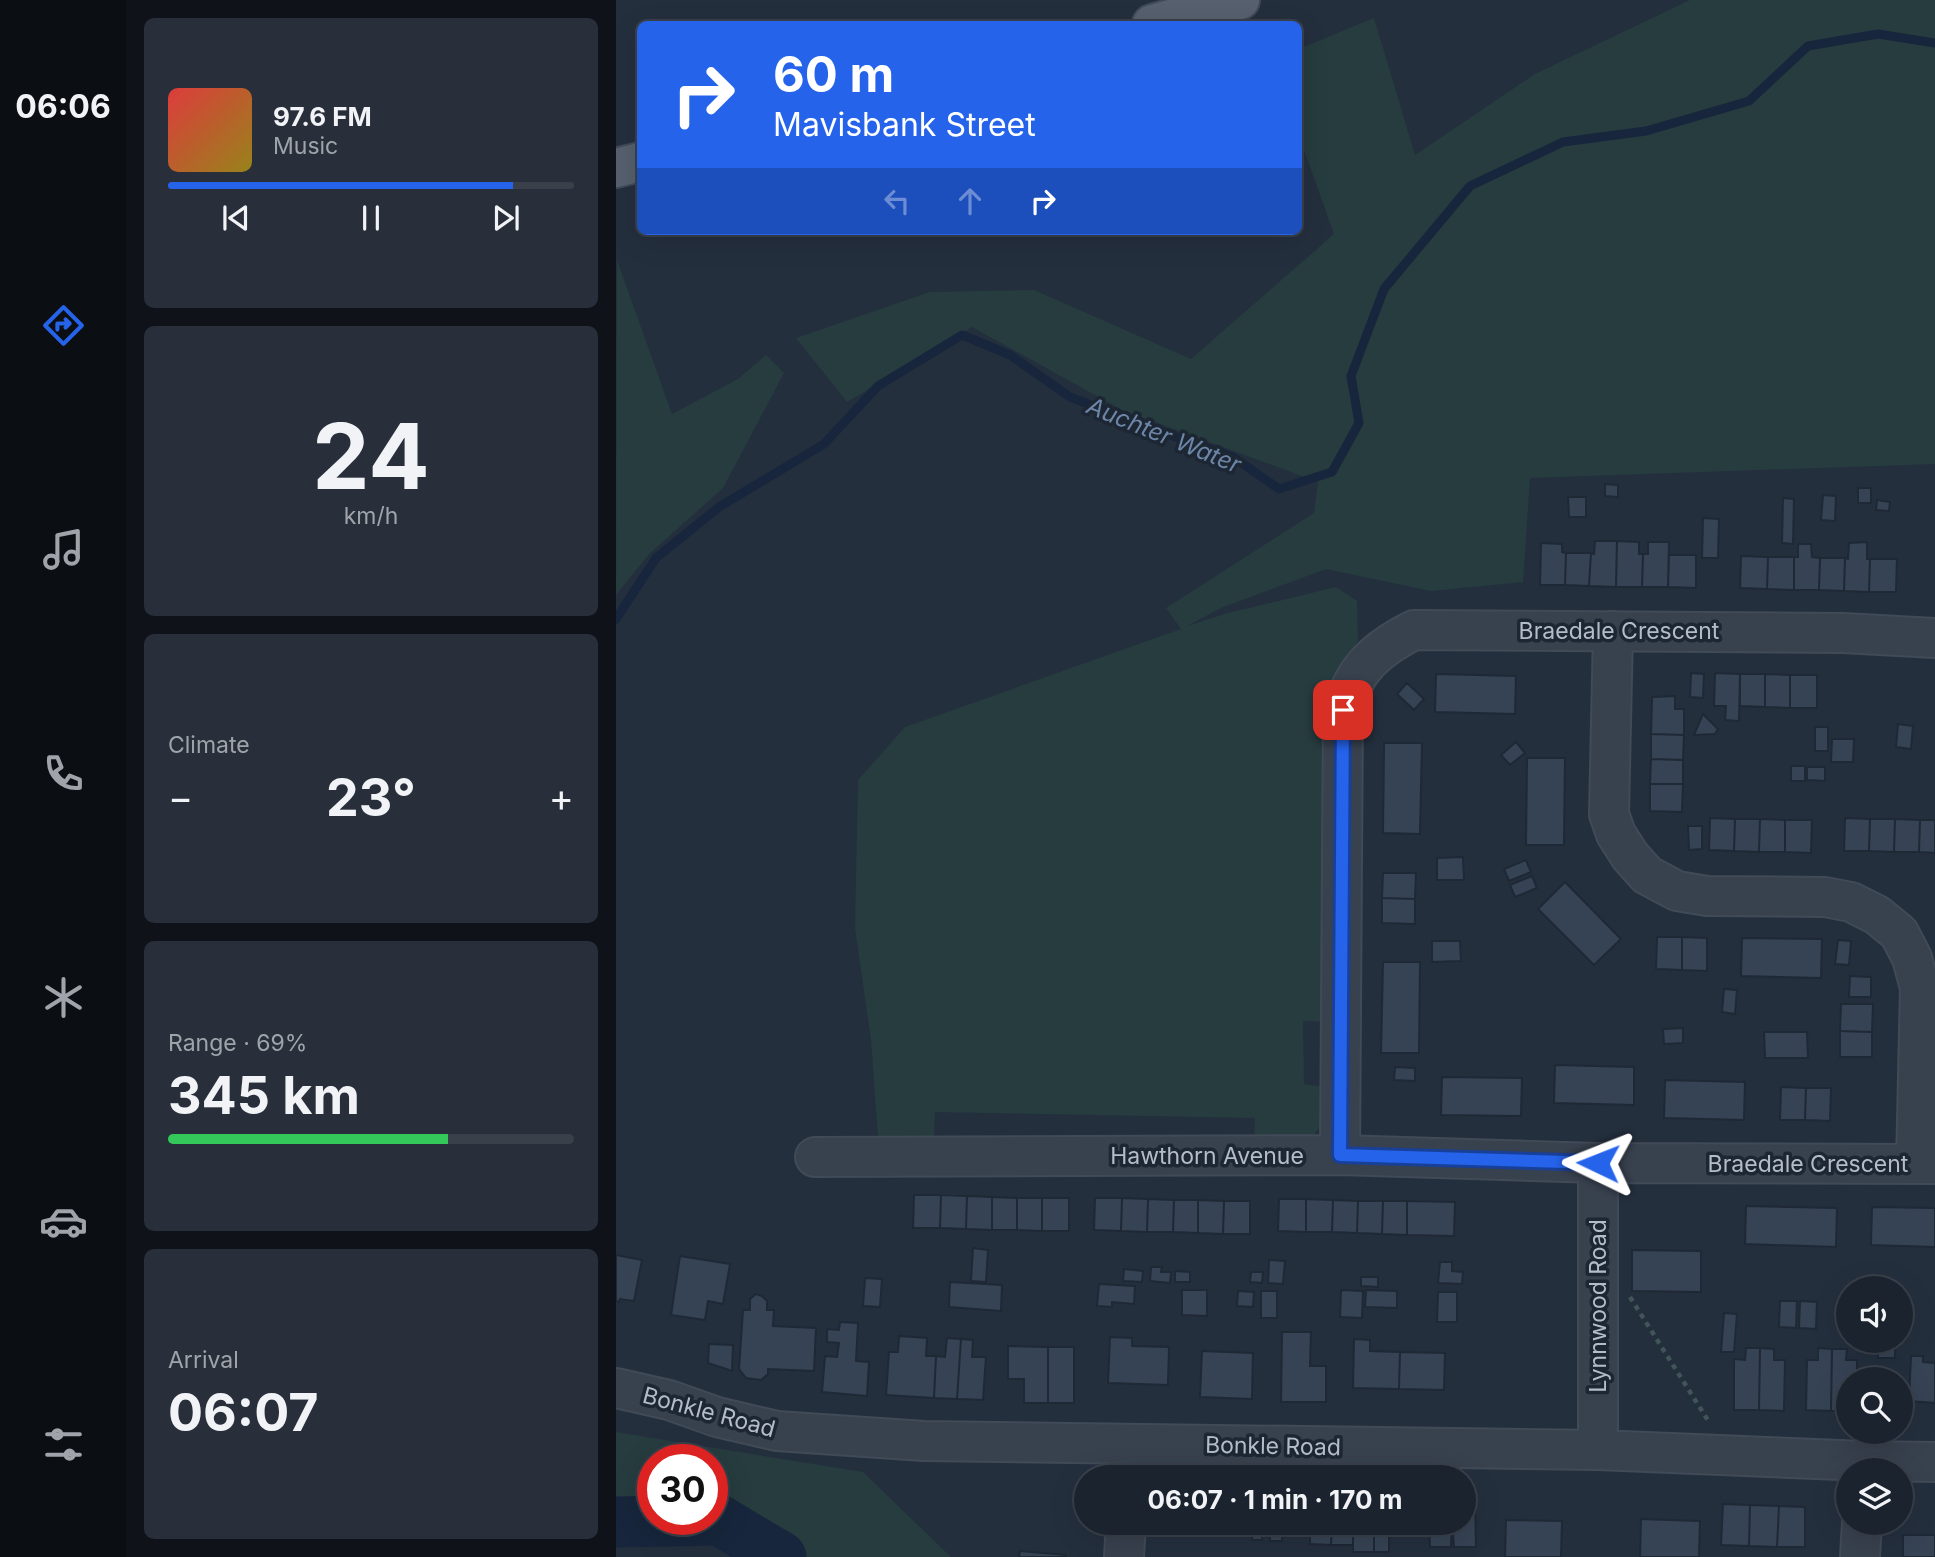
<!DOCTYPE html>
<html lang="en">
<head>
<meta charset="utf-8">
<style>
  :root { --surface:#1b232e; --page:#282f3a; --text:#f1f3f6; --muted:#a0a4aa; --line:#39404a; --accent:#2563eb }
  body { margin:0; font-family:Inter,sans-serif; background:var(--page); color:var(--text); height:100vh; display:flex; flex-direction:column; font-size:26px; white-space:nowrap }
  * { box-sizing:border-box; margin:0 }
  p { font-size:23px; color:var(--muted) }
  .icon { flex:none; width:38px; height:38px; fill:none; stroke:currentColor; stroke-width:2; stroke-linecap:round; stroke-linejoin:round }
  .map { position:relative; flex:1; overflow:hidden }
  .panel { display:flex; flex-direction:column; gap:18px; padding:18px; background:#0f1319; width:490px }
  .panel>* { flex:none }
  .top-card { position:absolute; left:21px; top:21px; width:665px; height:214px; border-radius:10px; box-shadow:0 7px 28px #0002,0 0 0 2px var(--line); background:#2563eb; color:#fff; overflow:hidden }
  .tools { position:absolute; left:1220px; top:1276px; display:grid; gap:14px }
  .tools a { display:grid; place-items:center; width:77px; height:77px; border-radius:50%; background:var(--surface); box-shadow:0 7px 28px #0002,0 0 0 2px var(--line); font-size:35px }
  .speed { position:absolute; left:21px; top:1444px; display:flex; gap:14px; font-size:35px; font-weight:700; text-align:center }
  .speed>* { display:grid; place-content:center; width:91px; height:91px; border-radius:50%; background:var(--surface); box-shadow:0 7px 28px #0002,0 0 0 2px var(--line); line-height:1 }
  .speed .limit { border:10px solid #d22; background:#fff; color:#111 }
  .pin { position:absolute; display:grid; place-items:center; width:60px; height:60px; color:#fff; margin:-30px; border-radius:14px; box-shadow:0 4px 10px #0006 }
  .me { position:absolute; width:77px; margin:-38px; rotate:272deg; stroke-linejoin:round; filter:drop-shadow(0 0 5px #0008) }
  .turn { display:flex; align-items:center; gap:24px; height:147px; padding:0 21px; font-size:32px }
  .turn .icon { width:91px; height:91px; stroke-width:2.5 }
  .turn b { display:block; font-size:49px; line-height:60px }
  .lanes { display:flex; align-items:center; height:66px; padding:0 21px; background:#0003; justify-content:center; gap:35px; direction:ltr }
  .lanes .off { opacity:.35 }
  .big { font-size:52px; font-weight:700; line-height:1.1 }
  .panel .widget { flex:1; display:flex; flex-direction:column; justify-content:center; gap:10px; min-width:0; padding:0 24px; border-radius:10px; background:var(--page) }
  .panel .dial { align-items:center; gap:0 }
  .dial b { font-size:91px; line-height:1 }
  .song { display:flex; align-items:center; gap:21px }
  .cover { width:84px; height:84px; border-radius:10px; background:linear-gradient(135deg,hsl(0 70% 55%),hsl(50 70% 35%)) }
  .played { height:7px; border-radius:4px; background:linear-gradient(90deg,var(--accent) 85%,var(--line) 85%) }
  .keys { display:flex; justify-content:space-around; direction:ltr }
  .heat { display:flex; justify-content:space-between; align-items:center; font-size:38px; direction:ltr }
  .charge { height:10px; border-radius:5px; background:linear-gradient(90deg,#34c759 69%,var(--line) 0) }
  .trip { position:absolute; left:458px; top:1465px; width:402px; height:70px; border-radius:35px; background:var(--surface); box-shadow:0 7px 28px #0002,0 0 0 2px var(--line); font-weight:700; line-height:70px; text-align:center }
  main { display:flex; flex:1; min-height:0 }
  .tab-bar { display:flex; flex-direction:column; width:126px; justify-content:space-around; align-items:center; background:#0b0e12; color:var(--muted) }
  .tab-bar .icon { width:49px; height:49px }
  .tab-bar .selected { color:var(--accent) }
  .tab-bar b { font-size:32px; color:var(--text) }
  .map>svg:first-child { display:block }
  .green { fill:#263c3f }
  .lines { fill:none; stroke-linecap:round; stroke-linejoin:round }
  .stream { stroke:#17263c; stroke-width:9 }
  .river { stroke:#17263c; stroke-width:51 }
  .building { fill:#364354; stroke:#1f2835; stroke-width:2 }
  .minor-casing { stroke:#414a57; stroke-width:42 }
  .major-casing { stroke:#414a57; stroke-width:42 }
  .path { stroke:#3f5557; stroke-width:4.5; stroke-dasharray:5 5; stroke-linecap:butt }
  .minor { stroke:#38414e; stroke-width:38 }
  .major { stroke:#56606e; stroke-width:38 }
  .route-casing { stroke:#184099; stroke-width:18 }
  .route { stroke:#2563eb; stroke-width:12 }
  .labels { text-anchor:middle; dominant-baseline:central; stroke-width:7; stroke-linejoin:round; paint-order:stroke }
  .street-label { font-size:23px; fill:#b4bcc9; stroke:#1d2633 }
  .water-label { font-size:24px; font-style:italic; fill:#6d86a8; stroke:#1d2633 }
</style>
</head>
<body>
<main>
<nav class="tab-bar">
<b>06:06</b>
<svg class="icon selected" aria-label="directions" viewBox="0 0 24 24"><path d="M12 3l9 9-9 9-9-9zM9 14v-3h6M13 9l2 2-2 2"/></svg>
<svg class="icon" aria-label="music" viewBox="0 0 24 24"><path d="M9 18V5l10-2v13"/><circle cx="6" cy="18" r="3"/><circle cx="16" cy="16" r="3"/></svg>
<svg class="icon" aria-label="phone" viewBox="0 0 24 24"><path d="M5 4h4l2 5-3 2q2 4 5 5l2-3 5 2v4C11 20 4 13 5 4z"/></svg>
<svg class="icon" aria-label="climate" viewBox="0 0 24 24"><path d="M12 3v18M4 7l16 10M4 17L20 7"/></svg>
<svg class="icon" aria-label="car" viewBox="0 0 24 24"><path d="M5 17H2v-5l4-1 3-4h7l3 4 3 1v5h-3M9 17h6M6 11h13"/><circle cx="7" cy="17" r="2"/><circle cx="17" cy="17" r="2"/></svg>
<svg class="icon" aria-label="filters" viewBox="0 0 24 24"><path d="M4 7h16M4 17h16"/><circle cx="9" cy="7" r="2"/><circle cx="15" cy="17" r="2"/></svg>
</nav>
<section class="panel">
<div class="widget">
<div class="song"><i class="cover"></i><div><b>97.6 FM</b><p>Music</p></div></div>
<div class="played"></div>
<div class="keys"><svg class="icon" aria-label="previous" viewBox="0 0 24 24"><path d="M18 5L8 12l10 7zM5 5v14"/></svg><svg class="icon" aria-label="pause" viewBox="0 0 24 24"><path d="M8 5v14M16 5v14"/></svg><svg class="icon" aria-label="next" viewBox="0 0 24 24"><path d="M6 5l10 7-10 7zM19 5v14"/></svg></div>
</div>
<div class="widget dial"><b>24</b><p>km/h</p></div>
<div class="widget"><p>Climate</p>
<div class="heat"><a>−</a><b class="big">23°</b><a>+</a></div>
</div>
<div class="widget"><p>Range · 69%</p><b class="big">345 km</b><div class="charge"></div></div>
<div class="widget"><p>Arrival</p><b class="big">06:07</b></div>
</section>
<div class="map">
<svg width="1319" height="1557" viewBox="0 0 1319 1557">
  <rect width="100%" height="100%" fill="#242f3e"/>
  <path class="green" d="M1074 0H1319V464L914 478 907 582 815 591 710 569 605 608 571 626 612 613 720 587 741 601 742 641 727 667 712 1022 687 1021 688 1084 714 1088 710 1120 696 1137 638 1144 639 1118 319 1112 318 1139 262 1137 255 1040 239 928 242 780 289 727 565 629 550 608 698 513 702 482 506 410 356 327 231 402 180 338 314 292 418 290 575 359 718 234 683 136V49L758 18 799 155 919 74Z
    M1 260 56 414 122 379 150 355 168 373 107 488 33 554 0 595Z
    M0 1432 247 1472 335 1557H185L114 1514 96 1513V1460H37V1509L0 1507Z"/>
  <g class="lines">
    <path class="stream" d="M0 619 40 558 103 507 208 444 262 386 346 335 394 355 454 397 540 430 617 457 663 489 716 472 743 423 735 376 768 289 854 186 947 142 1030 131 1133 101 1192 46 1262 34 1319 43"/>
    <path class="river" d="M0 1522 103 1520 165 1557"/>
  </g>
  <path class="building" d="M989 484 1002 485V497L989 496Z
    M1242 488H1255V503H1242Z
    M1207 495 1220 496 1219 521 1205 520Z
    M952 497H970V517H953Z
    M1167 498 1178 499 1177 544 1166 543Z
    M1261 500 1274 502 1273 511 1260 510Z
    M1087 518 1103 519 1102 558H1086Z
    M979 541H1001L1000 587 973 586 975 553 978 554Z
    M1001 541 1023 542V554H1027L1026 587H1000Z
    M1032 542H1053L1052 587H1026L1027 554H1032Z
    M1251 542V559H1254L1253 592 1228 591 1229 558 1232 559 1233 543Z
    M925 543 946 544V552L950 553 949 585H924Z
    M1182 544H1195L1196 557 1204 558 1203 590H1178V557H1182Z
    M950 553H975L973 586 949 585Z
    M1053 555H1080V588L1052 587Z
    M1125 556 1152 557 1151 589 1124 588Z
    M1152 557H1178V590L1151 589Z
    M1204 558H1229L1228 591 1203 590Z
    M1254 559H1281L1280 592H1253Z
    M1075 673 1088 674 1087 698 1074 697Z
    M1099 673 1124 674 1123 721 1109 720 1110 706H1098Z
    M820 674 900 676 899 714 819 712Z
    M1124 674H1149V707L1124 706Z
    M1149 674 1174 675V708L1149 707Z
    M1174 675H1201V708H1174Z
    M791 683 808 699 798 710 781 694Z
    M1059 696V709H1068V735L1035 734 1036 697Z
    M1087 714 1102 729 1099 734 1078 735Z
    M1282 724 1297 726 1295 749 1280 747Z
    M1199 727H1212V751H1199Z
    M1035 734 1068 735 1067 760 1035 759Z
    M1216 739H1238L1237 762H1215Z
    M900 742 909 753 894 765 885 755Z
    M768 743H806L804 834 767 833Z
    M911 758H949L948 845H910Z
    M1035 759 1067 760V784H1034Z
    M1175 766H1189V781H1175Z
    M1191 767H1209V781L1191 780Z
    M1034 784H1067L1066 812 1034 811Z
    M1094 818 1119 819 1118 851 1093 850Z
    M1229 818 1254 819 1253 851H1228Z
    M1119 819H1144L1143 852 1118 851Z
    M1144 819 1169 820V852H1143Z
    M1254 819H1279L1278 852 1253 851Z
    M1279 819 1304 820 1303 852H1278Z
    M1169 820H1196L1195 853 1169 852Z
    M1304 820H1319V853L1303 852Z
    M1072 826H1086V849L1073 850Z
    M847 857 848 880H821V858Z
    M910 860 915 872 893 881 888 869Z
    M767 873H800L799 899 766 898Z
    M916 876 921 888 899 897 894 885Z
    M949 882 1005 939 978 965 922 909Z
    M766 898 799 899V924L766 923Z
    M1041 937H1066V970L1040 969Z
    M1066 937 1091 938V971L1066 970Z
    M1126 938 1206 939 1205 978 1125 976Z
    M1222 940 1235 941 1233 965 1219 964Z
    M816 941H844L845 961 816 962Z
    M767 962H804L803 1053H765Z
    M1234 976 1255 977V997H1233Z
    M1108 989 1121 990 1119 1014 1106 1012Z
    M1225 1004H1257L1256 1032 1224 1031Z
    M1067 1028V1043L1048 1044 1047 1029Z
    M1224 1031 1256 1032V1057H1224Z
    M1148 1032H1191L1192 1058H1149Z
    M939 1065 1018 1067V1105L938 1103Z
    M779 1067 799 1068V1081L778 1080Z
    M826 1077 906 1078 905 1116 825 1115Z
    M1049 1080 1129 1082 1128 1120 1048 1118Z
    M1165 1087 1190 1088 1189 1120H1164Z
    M1190 1088H1215L1214 1121 1189 1120Z
    M298 1195H325L324 1228H297Z
    M325 1195 351 1196 350 1229 324 1228Z
    M351 1196 376 1197V1230L350 1229Z
    M376 1197 401 1198V1230H376Z
    M401 1198H426V1231L401 1230Z
    M426 1198H453V1231H426Z
    M479 1198H506L505 1231 478 1230Z
    M506 1198 532 1199 531 1232 505 1231Z
    M532 1199 558 1200 557 1232H531Z
    M663 1199H690V1232L662 1231Z
    M690 1199 717 1200 716 1232H690Z
    M558 1200H582V1233L557 1232Z
    M582 1200 608 1201 607 1234 582 1233Z
    M717 1200 742 1201 741 1233 716 1232Z
    M608 1201H634V1234H607Z
    M742 1201H767L766 1234 741 1233Z
    M767 1201H791V1235L766 1234Z
    M791 1201 839 1202 838 1236 791 1235Z
    M1130 1206 1221 1208 1220 1247 1129 1244Z
    M1256 1207 1319 1208V1247L1255 1245Z
    M357 1248 372 1250 370 1282 355 1281Z
    M1016 1250 1085 1251V1292L1016 1291Z
    M0 1255 26 1260 18 1301 4 1299 3 1302 0 1301Z
    M64 1256 114 1264 107 1304 92 1301 89 1320 55 1315Z
    M653 1260 669 1261 667 1284 652 1283Z
    M824 1262H836V1271L847 1272 846 1284 822 1283Z
    M535 1267H546L545 1272H555L554 1283 534 1281Z
    M508 1269 527 1271 526 1282 507 1281Z
    M559 1271 574 1272V1282H559Z
    M635 1272H647L646 1283 634 1282Z
    M745 1277H762V1287L745 1286Z
    M249 1278 266 1279 264 1307 247 1306Z
    M334 1282 386 1285 385 1311 333 1307Z
    M483 1284 519 1286 518 1304 496 1302V1307L481 1306Z
    M566 1290H591V1316L566 1315Z
    M725 1290 747 1291 746 1318 724 1317Z
    M750 1290 781 1291V1308L749 1307Z
    M622 1291 638 1292 637 1307 621 1306Z
    M645 1291H661V1318H645Z
    M822 1292H841V1322H821Z
    M140 1294 146 1296 151 1301V1310H158L157 1326 200 1328 198 1371 152 1369V1374L145 1380 130 1378 123 1369 127 1310H134V1299Z
    M1164 1301H1181L1180 1328 1163 1327Z
    M1184 1301 1201 1302 1200 1329 1183 1328Z
    M1108 1313 1121 1314 1118 1352H1105Z
    M224 1322 242 1323 240 1361 253 1362 251 1396 206 1392 209 1356 221 1357 223 1343 211 1342V1329L223 1330Z
    M666 1332H695L694 1366H710V1402H665Z
    M283 1336 311 1338 310 1356H320L318 1398 270 1395 273 1352H282Z
    M494 1337 516 1338V1346L553 1347 552 1385 492 1383Z
    M331 1338 345 1339 341 1399 318 1398 320 1356 329 1357Z
    M345 1339 357 1340 356 1357H370L367 1400 341 1399Z
    M738 1339 754 1340V1351L784 1352 783 1389 737 1388Z
    M1262 1340H1279V1358H1262Z
    M93 1344 117 1345 116 1371 92 1363Z
    M392 1346 432 1347V1403H408V1379H392Z
    M432 1347H458V1403H432Z
    M1130 1348H1144L1143 1410H1118V1359L1129 1360Z
    M1144 1348 1158 1349V1360H1169L1168 1411 1143 1410Z
    M1202 1348 1216 1349 1215 1411 1190 1410 1191 1360H1202Z
    M1216 1349H1231L1230 1360H1241V1379H1232V1411H1215Z
    M586 1351 637 1353 636 1399 584 1397Z
    M784 1352 829 1353 828 1390 783 1389Z
    M1295 1356H1307V1362L1319 1363V1403L1293 1401Z
    M849 1495H859L860 1547H838L836 1522H849Z
    M1107 1504 1134 1505 1133 1546 1105 1545Z
    M1134 1505 1163 1506 1161 1547 1133 1546Z
    M1163 1506 1189 1507V1547H1161Z
    M1025 1519 1084 1521 1083 1557H1024Z
    M890 1520 946 1521 945 1557H889Z
    M543 1522H584V1528L543 1526Z
    M606 1522H650V1529H646V1540H636V1529L606 1528Z
    M650 1522H694V1529H666V1541H654V1529H650Z
    M694 1522H716L715 1545 694 1544Z
    M716 1522H737V1545H715Z
    M737 1522H758V1552H737Z
    M758 1522H786V1536H773V1552H758Z
    M813 1522H836L835 1547H814Z
    M1287 1535H1319V1557H1287Z
    M404 1551 450 1555V1557H403Z"/>
  <g class="lines">
    <g class="minor-casing">
      <path id="minor" d="M997 631 993 814 1000 834 1014 856 1031 875 1061 891 1091 896 1209 897 1235 902 1261 915 1283 933 1296 958 1304 988 1300 1164
        M724 1155 727 710C737 669 762 648 798 630L1227 633 1319 638
        M199 1157 724 1155 982 1163 1319 1164
        M982 1163V1450
        M0 1388 53 1400 101 1417 161 1431 308 1441 982 1450 1249 1461 1319 1462
        M508 1557 510 1522
        M1244 1557 1246 1522"/>
    </g>
    <g class="major-casing">
      <path id="major" d="M536 24 624 0
        M0 168 24 162"/>
    </g>
    <path class="path" d="M1014 1297 1093 1422"/>
    <use href="#minor" class="minor"/>
    <use href="#major" class="major"/>
  </g>
  <g class="lines">
    <g class="route-casing">
      <path id="route" d="M727 710 724 1155 982 1163"/>
    </g>
    <use href="#route" class="route"/>
  </g>
  <g class="labels">
    <g class="street-label">
      <text x="1003" y="631">Braedale Crescent</text>
      <text x="591" y="1156">Hawthorn Avenue</text>
      <text x="1192" y="1164">Braedale Crescent</text>
      <text transform="translate(982 1306) rotate(-90)">Lynnwood Road</text>
      <text transform="translate(93 1412) rotate(15)">Bonkle Road</text>
      <text transform="translate(657 1446) rotate(1)">Bonkle Road</text>
    </g>
    <g class="water-label">
      <text transform="translate(548 435) rotate(22)">Auchter Water</text>
    </g>
  </g>
</svg>
<div class="tools">
<a><svg class="icon" aria-label="sound" viewBox="0 0 24 24"><path d="M4 9h4l5-4v14l-5-4H4zM17 9q2 3 0 6"/></svg></a>
<a><svg class="icon" aria-label="search" viewBox="0 0 24 24"><circle cx="10" cy="10" r="6"/><path d="M15 15l6 6"/></svg></a>
<a><svg class="icon" aria-label="layers" viewBox="0 0 24 24"><path d="M12 4l9 5-9 5-9-5zM3 14l9 5 9-5"/></svg></a>
</div>
<div class="speed"><div class="limit">30</div></div>
<div class="pin" style="left:727px;top:710px;background:#d93025"><svg class="icon" aria-label="arrive" viewBox="0 0 24 24"><path d="M6 21V4h12l-3 4 3 4H6"/></svg></div>
<svg class="me" style="left:982px;top:1163px" viewBox="-20 -20 40 40"><path d="M0-17L14 15 0 8-14 15z" fill="#2563eb" stroke="#fff" stroke-width="4"/></svg>
<div class="trip">06:07 · 1 min · 170 m</div>
<div class="top-card">
<div class="turn"><svg class="icon" aria-label="right" viewBox="0 0 24 24"><path d="M7 20v-9h11M14 6l5 5-5 5"/></svg><div><b>60 m</b>Mavisbank Street</div></div>
<div class="lanes"><svg class="icon off" aria-label="left" viewBox="0 0 24 24"><path d="M17 20v-9H6M10 6l-5 5 5 5"/></svg><svg class="icon off" aria-label="ahead" viewBox="0 0 24 24"><path d="M12 20V5M6 11l6-6 6 6"/></svg><svg class="icon" aria-label="right" viewBox="0 0 24 24"><path d="M7 20v-9h11M14 6l5 5-5 5"/></svg></div>
</div>
</div>
</main>
</body>
</html>
